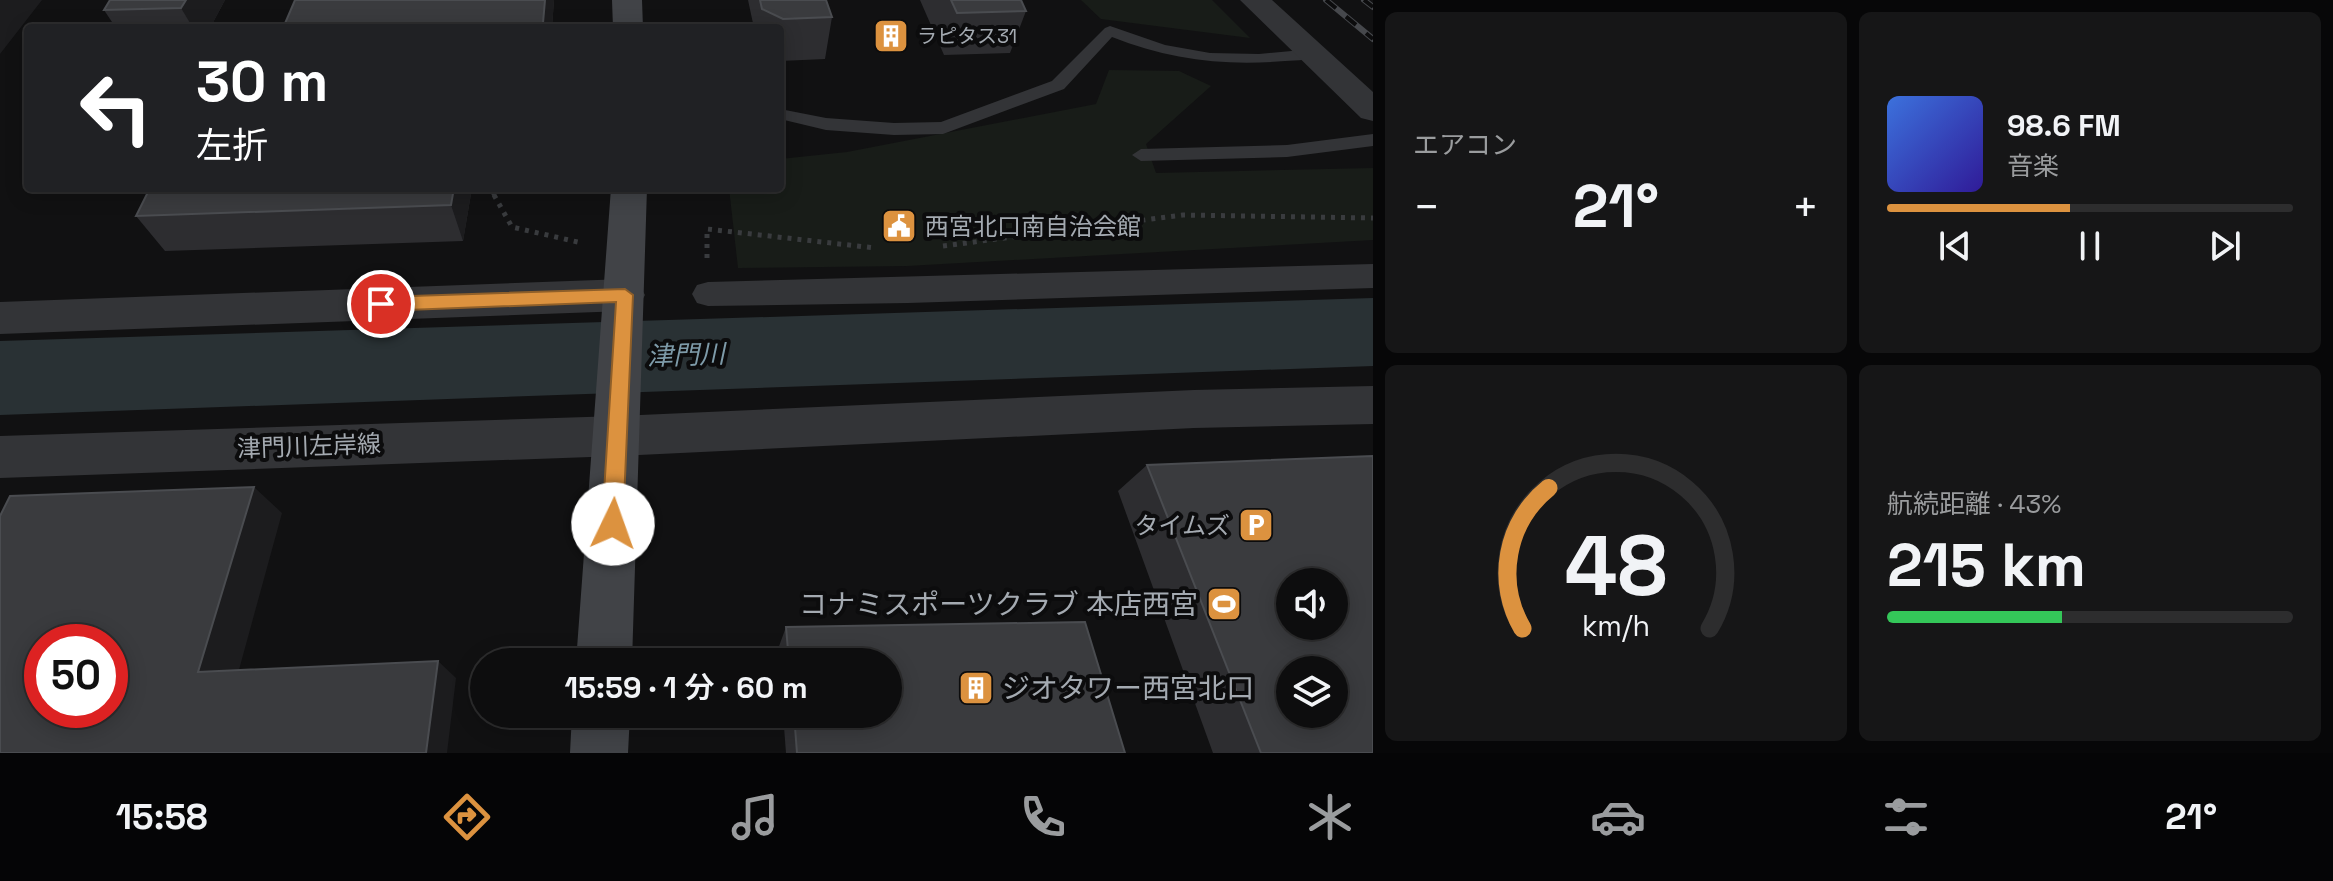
<!DOCTYPE html>
<html lang="ja">
<head>
<meta charset="utf-8">
<style>
  :root { --surface:#0d0d0e; --page:#161617; --text:#f1f3f6; --muted:#9a9c9e; --line:#2d2d2e; --accent:#dc923f }
  body { margin:0; font-family:"Space Grotesk","Noto Sans JP",sans-serif; background:var(--page); color:var(--text); height:100vh; display:flex; flex-direction:column; font-size:30px; white-space:nowrap }
  * { box-sizing:border-box; margin:0 }
  p { font-size:26px; color:var(--muted) }
  .icon { flex:none; width:44px; height:44px; fill:none; stroke:currentColor; stroke-width:2; stroke-linecap:round; stroke-linejoin:round }
  .map { position:relative; flex:1; overflow:hidden }
  .drawer { display:flex; flex-direction:column; gap:12px; padding:12px; background:#070708; width:960px }
  .drawer>* { flex:none }
  .top-card { position:absolute; left:24px; top:24px; width:760px; height:168px; border-radius:8px; box-shadow:0 4px 20px #0003,0 0 0 2px var(--line); background:#202124; color:#fff; overflow:hidden }
  .buttons { position:absolute; left:1276px; top:568px; display:grid; gap:16px }
  .buttons a { display:grid; place-items:center; width:72px; height:72px; border-radius:50%; background:var(--surface); box-shadow:0 4px 20px #0003,0 0 0 2px var(--line); font-size:40px }
  .speed { position:absolute; left:24px; top:624px; display:flex; gap:16px; font-size:40px; font-weight:700; text-align:center }
  .speed>* { display:grid; place-content:center; width:104px; height:104px; border-radius:50%; background:var(--surface); box-shadow:0 4px 20px #0003,0 0 0 2px var(--line); line-height:1 }
  .speed .limit { border:12px solid #d22; background:#fff; color:#111 }
  .pin { position:absolute; display:grid; place-items:center; width:68px; height:68px; color:#fff; margin:-34px; border:4px solid #fff; border-radius:50%; box-shadow:0 2px 8px #0007 }
  .me { position:absolute; width:88px; margin:-44px; rotate:3deg; stroke-linejoin:round; filter:drop-shadow(0 0 6px #0008) }
  .turn { display:flex; align-items:center; gap:28px; height:168px; padding:0 40px; font-size:36px }
  .turn .icon { width:104px; height:104px; stroke-width:2.5 }
  .turn b { display:block; font-size:56px; line-height:68px }
  .big { font-size:60px; font-weight:600; line-height:1.1 }
  .drawer .tile { flex:1; display:flex; flex-direction:column; justify-content:center; gap:12px; min-width:0; padding:0 28px; border-radius:12px; background:var(--page) }
  .drawer .dial { align-items:center; gap:0 }
  .dial svg { height:208px; overflow:visible; fill:none; stroke:var(--line); stroke-width:7; stroke-linecap:round; text-anchor:middle }
  .dial text { fill:var(--text); stroke:none }
  .song { display:flex; align-items:center; gap:24px }
  .cover { width:96px; height:96px; border-radius:12px; background:linear-gradient(135deg,hsl(220 70% 55%),hsl(250 70% 35%)) }
  .played { height:8px; border-radius:4px; background:linear-gradient(90deg,var(--accent) 45%,var(--line) 45%) }
  .keys { display:flex; justify-content:space-around; direction:ltr }
  .heat { display:flex; justify-content:space-between; align-items:center; font-size:44px; direction:ltr }
  .charge { height:12px; border-radius:6px; background:linear-gradient(90deg,#34c759 43%,var(--line) 0) }
  .drawer .tiles { flex:1; display:grid; gap:12px; grid-template-columns:repeat(2,1fr) }
  .trip { position:absolute; left:470px; top:648px; width:432px; height:80px; border-radius:40px; background:var(--surface); box-shadow:0 4px 20px #0003,0 0 0 2px var(--line); font-weight:600; line-height:80px; text-align:center }
  .menu { display:flex; height:128px; justify-content:space-around; align-items:center; background:#050506; color:var(--muted) }
  .menu .icon { width:56px; height:56px }
  .menu .on { color:var(--accent) }
  .menu b { font-size:36px; color:var(--text) }
  main { display:flex; flex:1; min-height:0 }
  .map>svg:first-child { display:block }
  .green { fill:#181c18 }
  .lines { fill:none; stroke-linecap:round; stroke-linejoin:round }
  .river { fill:#293134; fill-rule:evenodd }
  .path-far1 { stroke:#393b3e; stroke-width:4; stroke-dasharray:3 4; stroke-linecap:butt }
  .path { stroke:#393b3e; stroke-width:5; stroke-dasharray:4 6; stroke-linecap:butt }
  .service { fill:#333437; fill-rule:evenodd }
  .pedestrian { fill:#333437; fill-rule:evenodd }
  .minor { fill:#333437; fill-rule:evenodd }
  .tertiary { fill:#333437; fill-rule:evenodd }
  .secondary { fill:#414347; fill-rule:evenodd }
  .rail-casing { stroke:#46484c; stroke-width:6 }
  .rail { stroke:#0c0c0d; stroke-width:4; stroke-dasharray:13; stroke-linecap:butt }
  .wall { fill:#2d2d30 }
  .shaded-wall { fill:#1c1c1e }
  .building { fill:#3a3b3e; stroke:#4a4c50; stroke-width:2; fill-rule:evenodd }
  .route { fill:#dc923f; stroke:#8f5f29; stroke-width:2 }
  .labels { text-anchor:middle; dominant-baseline:central; stroke-width:8; stroke-linejoin:round; paint-order:stroke }
  .far-poi-label { font-size:20px; fill:#a4aab1; stroke:#0c0c0d; text-anchor:start }
  .poi-label { font-size:24px; fill:#a4aab1; stroke:#0c0c0d; text-anchor:start }
  .street-label { font-size:24px; fill:#a4aab1; stroke:#0c0c0d }
  .water-label { font-size:26px; font-style:italic; fill:#7e9ba9; stroke:#0c0c0d }
  .near-poi-label { font-size:28px; fill:#a4aab1; stroke:#0c0c0d; text-anchor:end }
</style>
</head>
<body>
<main>
<div class="map">
<svg width="1373" height="753" viewBox="0 0 1373 753">
  <rect width="100%" height="100%" fill="#111112"/>
  <path class="green" d="M1081 0H1212L1250 38 1101 19Z
    M1109 70 1179 71 1211 86 1146 144 1156 173 1373 168V240L907 266 738 268 729 188H780V159L847 152 1096 104Z"/>
  <g class="lines">
    <path class="river" d="M1373 298V366L0 415V341Z"/>
    <path class="path-far1" d="M493 193 495 197"/>
    <path class="path" d="M494 195 512 227 582 243
      M943 246 1183 215 1373 218
      M707 258V229L875 248"/>
    <path class="service" d="M1110 26 1165 45 1210 53 1259 54 1313 49 1321 54C1312 61 1297 60 1285 61 1225 66 1169 60 1112 37L1064 89 943 134 894 135 826 130 780 119V109L826 118 894 123 941 122 1052 81 1105 28Z
      M1373 134V146L1287 157 1141 161 1132 155 1141 149 1287 145Z"/>
    <path class="pedestrian" d="M1373 264V288L908 303 708 306 697 303 692 294 697 285 708 282Z"/>
    <path class="minor" d="M1240 0H1272L1373 92V121L1361 118Z
      M625 279 639 284 645 295 639 306 625 311 0 334V302Z"/>
    <path class="tertiary" d="M1373 386V424L1194 428 618 456 0 478V436L618 416 1194 390Z"/>
    <path class="secondary" d="M612 0H642L643 28H613Z
      M611 188H647L632 662H576Z
      M572 714H630L628 753H570Z"/>
    <g class="rail-casing">
      <path id="rail" d="M1326 0 1373 39
        M1364 0 1373 7"/>
    </g>
    <use href="#rail" class="rail"/>
  </g>
  <path class="wall" d="M225 0 210 28H116L104 10Z
    M554 0 552 28H283Z
    M748 0H826L832 17 825 59 780 61V28H754Z
    M920 0H1021L1026 11 1010 53 944 55Z
    M472 188 463 241 165 251 136 216Z
    M1147 465 1373 753H1213L1118 491Z
    M1085 622 1125 753H786L783 714H888V662H779L778 649 786 627Z"/>
  <path class="shaded-wall" d="M0 0H42L0 54Z
    M186 0H225L210 28H193L181 8Z
    M545 0H554L552 28H544L543 23Z
    M454 188H472L463 241 451 205Z
    M254 487 282 513 234 688 198 672Z
    M438 661 456 678 447 753H426Z"/>
  <path class="building" d="M110 0H186L181 8 104 10Z
    M295 0H545L543 23 484 25 483 28H283Z
    M760 0H826L832 17 783 19 762 9Z
    M951 0H1021L1026 11 957 13Z
    M150 188H454L451 205 136 216Z
    M1373 456V753H1261L1147 465ZM1290 582H1334V626H1290ZM1290 670H1334V714H1290Z
    M254 487 198 672 438 661 426 753H0V516L10 496ZM42 642H110V710H42Z
    M1085 622 1125 753H797L794 714H888V662H789L786 627Z"/>
  <path class="route" d="M625 289 633 295 623 524 620 531 613 533 605 531 602 524 616 302 381 311 372 304 381 297Z"/>
  <defs>
    <g id="building-square" transform="scale(1.8)"><rect x="-9" y="-9" width="18" height="18" rx="4" fill="#dc923f" stroke="#0c0c0d"/><path d="M-4-6H4V6H1V3H-1V6H-4ZM-2.5-4.3h1.7v1.8h-1.7ZM.8-4.3h1.7v1.8H.8ZM-2.5-1h1.7V.8h-1.7ZM.8-1h1.7V.8H.8Z" fill="#fff"/></g>
    <g id="civic-square" transform="scale(1.8)"><rect x="-9" y="-9" width="18" height="18" rx="4" fill="#dc923f" stroke="#0c0c0d"/><path d="M-.6-6.5H3V-4.5H.6V-3L4-1V1h2V6H-6V1h2V-1L-.6-3ZM-1.2 2.5V6h2.4V2.5Z" fill="#fff"/></g>
    <g id="parking-square" transform="scale(1.8)"><rect x="-9" y="-9" width="18" height="18" rx="4" fill="#dc923f" stroke="#0c0c0d"/><path d="M-3.5-5.5H1a3.5 3.5 0 0 1 0 7H-1V5.5H-3.5ZM-1-3.4V-.6H.8a1.4 1.4 0 0 0 0-2.8Z" fill="#fff"/></g>
    <g id="stadium-square" transform="scale(1.8)"><rect x="-9" y="-9" width="18" height="18" rx="4" fill="#dc923f" stroke="#0c0c0d"/><path d="M0-5a6.5 5 0 1 0 0 10a6.5 5 0 1 0 0-10ZM-3.5-1.8h7v3.6h-7Z" fill="#fff"/></g>
  </defs>
  <g fill-rule="evenodd">
    <use href="#building-square" x="891" y="36"/>
    <use href="#civic-square" x="899" y="226"/>
    <use href="#parking-square" x="1256" y="525"/>
    <use href="#stadium-square" x="1224" y="604"/>
    <use href="#building-square" x="976" y="688"/>
  </g>
  <g class="labels">
    <g class="far-poi-label">
      <text x="917" y="36">ラピタス31</text>
    </g>
    <g class="poi-label">
      <text x="925" y="226">西宮北口南自治会館</text>
      <text x="1230" y="525" text-anchor="end">タイムズ</text>
    </g>
    <g class="street-label">
      <text transform="translate(309 446) rotate(-2)">津門川左岸線</text>
    </g>
    <g class="water-label">
      <text transform="translate(686 355) rotate(-2)">津門川</text>
    </g>
    <g class="near-poi-label">
      <text x="1198" y="604">コナミスポーツクラブ 本店西宮</text>
      <text x="1002" y="688" text-anchor="start">ジオタワー西宮北口</text>
    </g>
  </g>
</svg>
<div class="buttons">
<a><svg class="icon" aria-label="sound" viewBox="0 0 24 24"><path d="M4 9h4l5-4v14l-5-4H4zM17 9q2 3 0 6"/></svg></a>
<a><svg class="icon" aria-label="layers" viewBox="0 0 24 24"><path d="M12 4l9 5-9 5-9-5zM3 14l9 5 9-5"/></svg></a>
</div>
<div class="speed"><div class="limit">50</div></div>
<div class="pin" style="left:381px;top:304px;background:#d93025"><svg class="icon" aria-label="arrive" viewBox="0 0 24 24"><path d="M6 21V4h12l-3 4 3 4H6"/></svg></div>
<svg class="me" style="left:613px;top:524px" viewBox="-20 -20 40 40"><circle r="19" fill="#fff"/><path d="M0-13L10 11 0 6-10 11z" fill="#dc923f"/></svg>
<div class="trip">15:59 · 1 分 · 60 m</div>
<div class="top-card">
<div class="turn"><svg class="icon" aria-label="left" viewBox="0 0 24 24"><path d="M17 20v-9H6M10 6l-5 5 5 5"/></svg><div><b>30 m</b>左折</div></div>
</div>
</div>
<section class="drawer">
<div class="tiles">
<div class="tile"><p>エアコン</p>
<div class="heat"><a>−</a><b class="big">21°</b><a>+</a></div>
</div>
<div class="tile">
<div class="song"><i class="cover"></i><div><b>98.6 FM</b><p>音楽</p></div></div>
<div class="played"></div>
<div class="keys"><svg class="icon" aria-label="previous" viewBox="0 0 24 24"><path d="M18 5L8 12l10 7zM5 5v14"/></svg><svg class="icon" aria-label="pause" viewBox="0 0 24 24"><path d="M8 5v14M16 5v14"/></svg><svg class="icon" aria-label="next" viewBox="0 0 24 24"><path d="M6 5l10 7-10 7zM19 5v14"/></svg></div>
</div>
<div class="tile dial"><svg viewBox="0 0 100 80">
<path d="M14 69A42 42 0 1 1 86 69"/>
<path d="M14 69A42 42 0 0 1 24 15" stroke="#dc923f"/>
<text x="50" y="56" font-size="32" font-weight="700">48</text>
<text x="50" y="72" font-size="11">km/h</text>
</svg></div>
<div class="tile"><p>航続距離 · 43%</p><b class="big">215 km</b><div class="charge"></div></div>
</div>
</section>
</main>
<nav class="menu">
<b>15:58</b>
<svg class="icon on" aria-label="directions" viewBox="0 0 24 24"><path d="M12 3l9 9-9 9-9-9zM9 14v-3h6M13 9l2 2-2 2"/></svg>
<svg class="icon" aria-label="music" viewBox="0 0 24 24"><path d="M9 18V5l10-2v13"/><circle cx="6" cy="18" r="3"/><circle cx="16" cy="16" r="3"/></svg>
<svg class="icon" aria-label="phone" viewBox="0 0 24 24"><path d="M5 4h4l2 5-3 2q2 4 5 5l2-3 5 2v4C11 20 4 13 5 4z"/></svg>
<svg class="icon" aria-label="climate" viewBox="0 0 24 24"><path d="M12 3v18M4 7l16 10M4 17L20 7"/></svg>
<svg class="icon" aria-label="car" viewBox="0 0 24 24"><path d="M5 17H2v-5l4-1 3-4h7l3 4 3 1v5h-3M9 17h6M6 11h13"/><circle cx="7" cy="17" r="2"/><circle cx="17" cy="17" r="2"/></svg>
<svg class="icon" aria-label="filters" viewBox="0 0 24 24"><path d="M4 7h16M4 17h16"/><circle cx="9" cy="7" r="2"/><circle cx="15" cy="17" r="2"/></svg>
<b>21°</b>
</nav>
</body>
</html>
